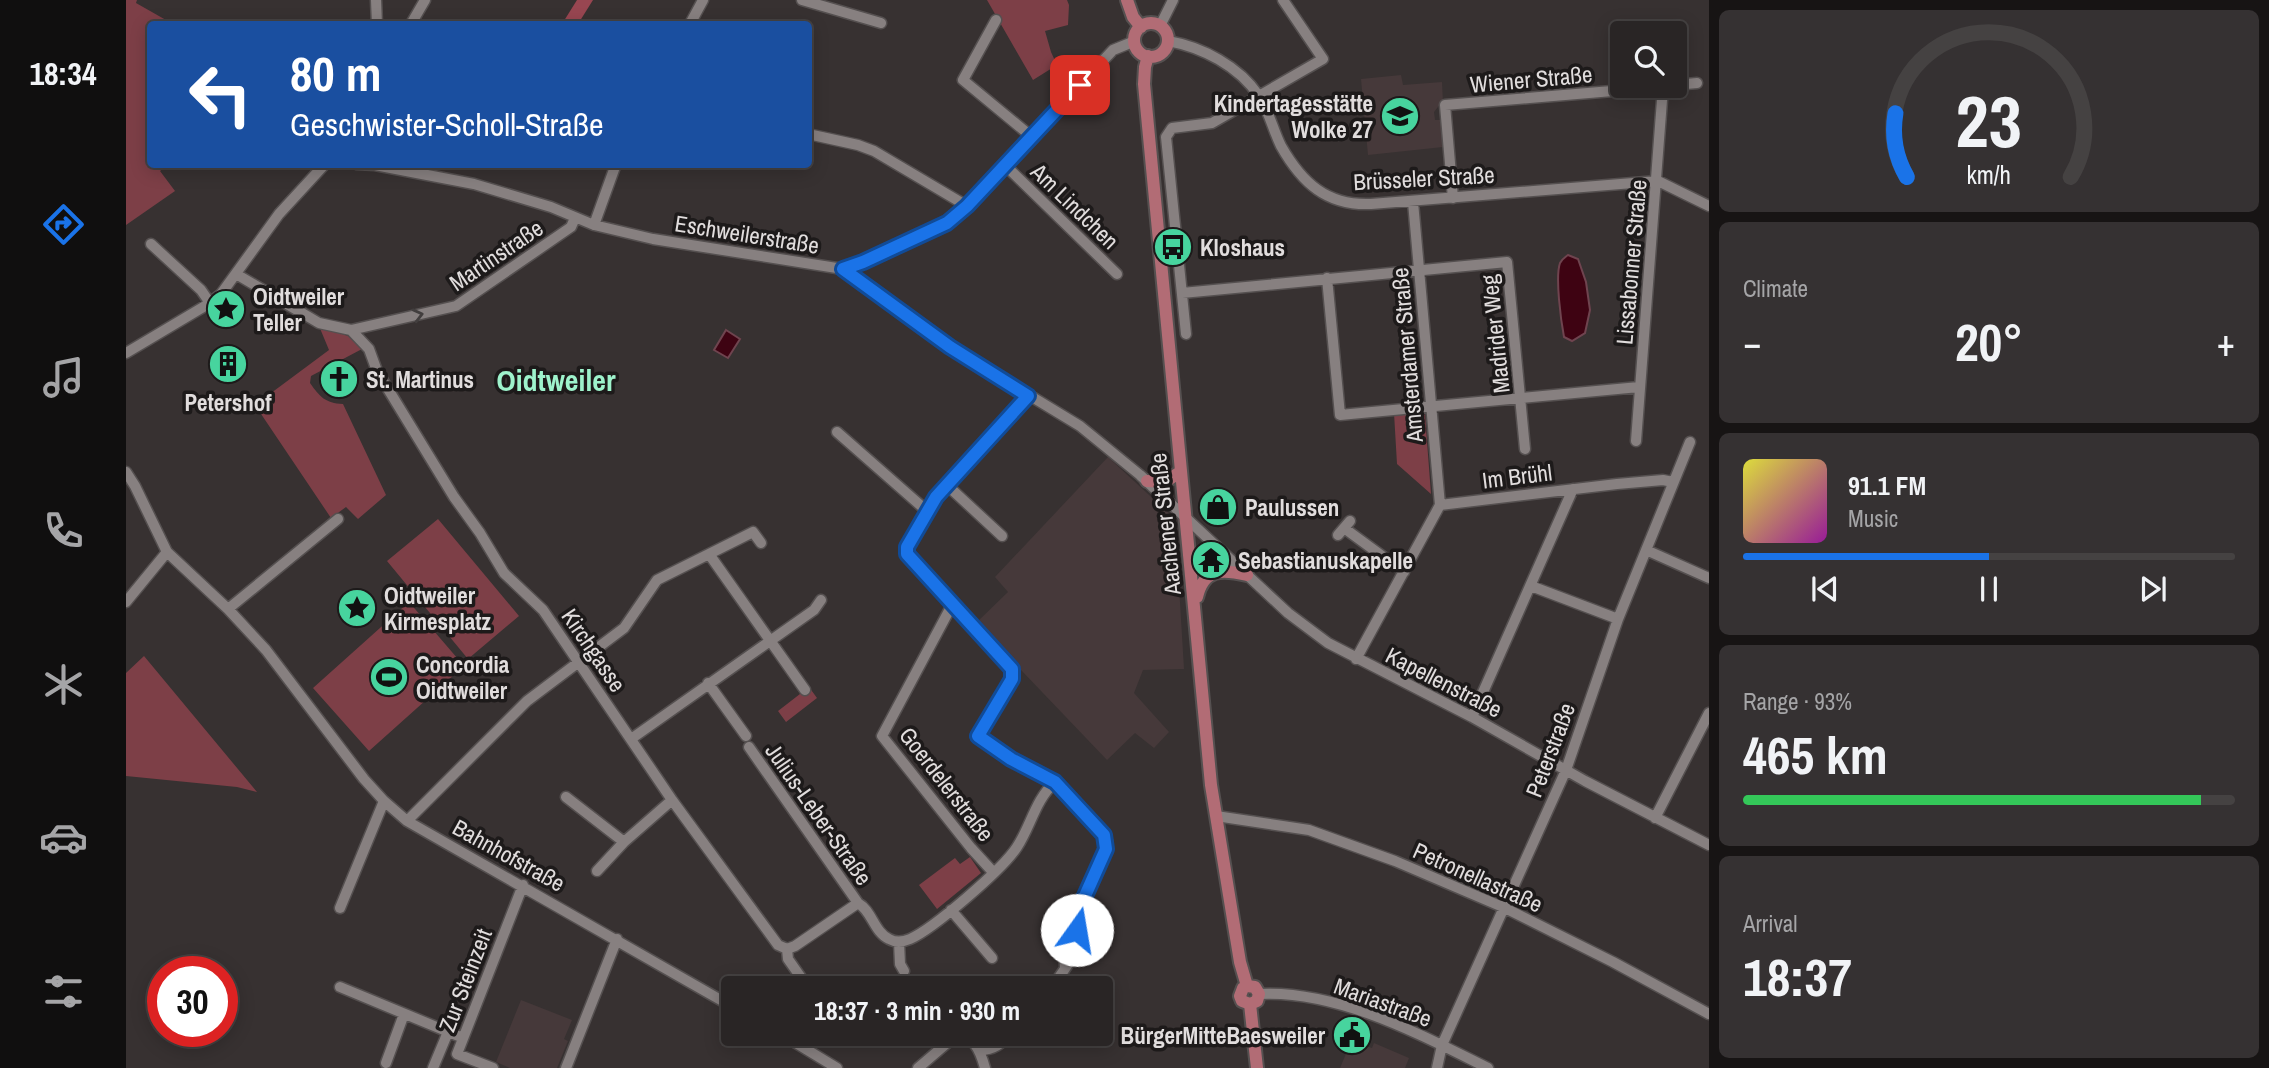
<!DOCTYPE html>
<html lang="en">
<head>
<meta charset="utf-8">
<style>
  :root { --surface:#292525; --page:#353132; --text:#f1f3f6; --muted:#a5a5a7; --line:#454242; --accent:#1a73e8 }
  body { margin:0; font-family:"Archivo Narrow",sans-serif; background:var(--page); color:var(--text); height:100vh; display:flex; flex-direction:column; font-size:26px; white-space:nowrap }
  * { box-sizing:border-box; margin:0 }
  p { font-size:23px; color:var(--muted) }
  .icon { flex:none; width:38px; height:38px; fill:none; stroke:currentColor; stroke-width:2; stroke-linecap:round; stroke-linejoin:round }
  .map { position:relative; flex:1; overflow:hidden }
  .side { display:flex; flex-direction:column; gap:10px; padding:10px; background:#171414; width:560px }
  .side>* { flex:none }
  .hud { position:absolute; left:21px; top:21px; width:665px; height:147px; border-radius:7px; box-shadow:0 4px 18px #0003,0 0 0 2px var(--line); background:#1a4fa0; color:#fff; overflow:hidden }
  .controls { position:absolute; left:1484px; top:21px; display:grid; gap:14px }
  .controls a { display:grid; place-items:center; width:77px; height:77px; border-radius:7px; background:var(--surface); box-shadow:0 4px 18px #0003,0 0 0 2px var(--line); font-size:35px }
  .speed { position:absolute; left:21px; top:956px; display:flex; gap:14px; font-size:35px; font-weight:700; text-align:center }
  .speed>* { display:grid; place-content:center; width:91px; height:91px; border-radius:50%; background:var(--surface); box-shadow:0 4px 18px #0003,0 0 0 2px var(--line); line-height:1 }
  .speed .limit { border:10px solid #d22; background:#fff; color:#111 }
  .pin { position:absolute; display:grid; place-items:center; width:60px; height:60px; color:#fff; margin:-30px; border-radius:14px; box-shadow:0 4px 10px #0006 }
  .me { position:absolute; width:77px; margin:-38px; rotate:13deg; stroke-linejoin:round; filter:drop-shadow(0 0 5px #0008) }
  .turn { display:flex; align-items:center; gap:24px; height:147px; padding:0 28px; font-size:32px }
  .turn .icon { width:91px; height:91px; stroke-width:2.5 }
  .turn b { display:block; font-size:49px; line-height:60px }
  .big { font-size:52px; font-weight:800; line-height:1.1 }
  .side .widget { flex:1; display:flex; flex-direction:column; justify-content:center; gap:10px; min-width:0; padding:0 24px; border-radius:10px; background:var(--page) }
  .side .dial { align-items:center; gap:0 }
  .dial svg { height:182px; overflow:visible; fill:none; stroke:var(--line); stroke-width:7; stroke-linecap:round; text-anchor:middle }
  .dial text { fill:var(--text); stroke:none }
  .song { display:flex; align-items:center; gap:21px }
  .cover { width:84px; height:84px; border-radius:10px; background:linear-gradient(135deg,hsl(60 70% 55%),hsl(300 70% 35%)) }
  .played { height:7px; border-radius:4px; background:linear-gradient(90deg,var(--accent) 50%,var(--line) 50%) }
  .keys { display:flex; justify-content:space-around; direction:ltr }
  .heat { display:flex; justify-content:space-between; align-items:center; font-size:38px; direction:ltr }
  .charge { height:10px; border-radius:5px; background:linear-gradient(90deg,#34c759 93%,var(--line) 0) }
  .trip { position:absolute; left:595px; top:976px; width:392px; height:70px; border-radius:7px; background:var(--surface); box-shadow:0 4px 18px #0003,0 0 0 2px var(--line); font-weight:800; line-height:70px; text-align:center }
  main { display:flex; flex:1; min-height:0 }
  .tabs { display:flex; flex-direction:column; width:126px; justify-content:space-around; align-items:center; background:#100f0f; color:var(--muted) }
  .tabs .icon { width:49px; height:49px }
  .tabs .active { color:var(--accent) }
  .tabs b { font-size:32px; color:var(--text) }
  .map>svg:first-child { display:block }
  .built { fill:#46393a }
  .green { fill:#7d3f47 }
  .forest { fill:#984651 }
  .water { fill:#3e0312; stroke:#6f444f; stroke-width:2 }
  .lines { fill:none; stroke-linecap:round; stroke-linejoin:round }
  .minor-casing { stroke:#555050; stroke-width:13 }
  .major-casing { stroke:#555050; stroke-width:16 }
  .minor { stroke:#878080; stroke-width:10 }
  .major { stroke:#b26c75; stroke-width:12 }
  .oneway { stroke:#423e3e }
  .route-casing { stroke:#114b97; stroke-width:18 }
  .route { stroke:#1a73e8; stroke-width:12 }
  .labels { text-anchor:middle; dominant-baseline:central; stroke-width:7; stroke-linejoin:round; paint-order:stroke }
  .street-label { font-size:23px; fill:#e1dddd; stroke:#1d1a1a }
  .poi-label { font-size:23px; font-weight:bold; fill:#e1dddd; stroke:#1d1a1a; text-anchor:start }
  .district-label { font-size:30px; font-weight:bold; fill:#9ef3cc; stroke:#1d1a1a }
</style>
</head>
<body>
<main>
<nav class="tabs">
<b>18:34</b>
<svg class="icon active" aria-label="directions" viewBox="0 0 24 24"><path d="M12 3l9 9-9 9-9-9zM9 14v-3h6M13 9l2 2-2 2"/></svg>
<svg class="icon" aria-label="music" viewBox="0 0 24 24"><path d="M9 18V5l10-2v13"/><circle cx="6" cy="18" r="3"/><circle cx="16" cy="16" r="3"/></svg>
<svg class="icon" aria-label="phone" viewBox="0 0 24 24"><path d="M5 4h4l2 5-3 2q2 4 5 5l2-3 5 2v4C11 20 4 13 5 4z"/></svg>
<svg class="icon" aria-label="climate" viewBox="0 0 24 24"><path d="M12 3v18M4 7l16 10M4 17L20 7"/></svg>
<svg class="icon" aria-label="car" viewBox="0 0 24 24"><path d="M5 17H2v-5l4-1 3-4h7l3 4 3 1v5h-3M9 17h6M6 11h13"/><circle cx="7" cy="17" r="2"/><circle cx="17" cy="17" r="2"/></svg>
<svg class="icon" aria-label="filters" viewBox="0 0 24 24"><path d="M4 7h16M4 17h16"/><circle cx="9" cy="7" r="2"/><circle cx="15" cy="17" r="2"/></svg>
</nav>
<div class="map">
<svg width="1583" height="1068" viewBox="0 0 1583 1068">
  <rect width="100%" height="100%" fill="#373131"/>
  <path class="built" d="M1275 75 1277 85 1316 82 1317 103H1315L1308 112 1309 120H1315L1317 147 1242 155 1235 79Z
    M982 457 1049 519 1058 669 1017 670 1008 693 1043 732 1028 748 1009 733 981 760 850 623 882 592 869 577Z
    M395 1000 446 1020 438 1039 442 1041 431 1068H384L370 1062Z
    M1225 1042 1246 1048 1248 1043 1283 1058 1279 1068H1214Z"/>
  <path class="green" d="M0 0H11L10 3 47 24H24V164L41 165 34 171 49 191 0 225Z
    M861 0H941L943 5 942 25 919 31 925 52 931 65 907 80Z
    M193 326 222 336 236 349 185 376 184 383C194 397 199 403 217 404L260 495 232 519 220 507 205 518 129 405 203 350Z
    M1294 411 1299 415 1305 494 1271 464 1268 413Z
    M312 519 393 616 342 659 261 561Z
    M283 602 338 666 243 751 187 688Z
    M18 656 131 792 111 787 0 776V673Z
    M683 687 691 698 660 722 652 711Z
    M844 857 855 873 811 909 793 885 829 858 834 864Z"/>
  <path class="forest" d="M451 0H467L452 24H436Z"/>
  <path class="water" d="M1442 255 1452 259 1460 282 1464 310 1459 333 1446 341 1438 337C1435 321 1429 277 1434 263 1436 259 1438 258 1442 255Z
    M600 330 614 339 602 358 588 350Z"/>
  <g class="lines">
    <g class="minor-casing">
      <path id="minor" d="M250 0 251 24
        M676 0 755 23
        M870 20 837 80 906 137
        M285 24 299 0
        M564 24 577 0
        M1034 26 1047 0
        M1042 41C1076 47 1113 66 1133 96 1143 111 1147 130 1155 146 1176 183 1201 206 1245 204L1532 181 1583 206
        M1549 85 1571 83
        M682 134 732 145 748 151 841 206
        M230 164 249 165 348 184 425 207 468 225 527 239 717 269 824 347 954 426 1014 475 1162 613 1202 643 1346 717 1459 781 1583 845
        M880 166 991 274
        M1327 198 1319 105 1546 86
        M1287 202 1314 505
        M468 225 490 164
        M25 244 75 290 84 303
        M717 269C759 255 808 234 841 206L987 50 1009 41
        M110 274 193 323 225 330 330 306 445 227 449 218
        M1201 278 1214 415 1513 387
        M1056 293 1381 262 1399 449
        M225 330 243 349 251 371 328 497 354 533 378 573 417 610 546 800 652 945 661 949
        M1060 334 1040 137 1046 128 1086 123 1197 59 1157 0
        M0 353 84 303 95 294 153 214 199 164
        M902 396 810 497 781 547V554L886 669V679L852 736 885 759 929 782 973 828 981 841 980 849 950 916 952 944 947 957 925 989
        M711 432 802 512
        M1510 441 1537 87
        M0 472 9 486 41 552 102 609 140 650 238 779 258 801 281 821 607 1007
        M822 486 876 536
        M1218 528 1278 572
        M1212 535 1224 521
        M1520 550 1583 578
        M583 554 679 690
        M1405 586 1492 619
        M0 602 41 552
        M826 605 756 736 845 848 867 872
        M102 609 212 519
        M1230 659 1314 505 1491 484 1537 480 1547 482
        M582 683 620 736
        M1346 717 1447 489
        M505 739 688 610 695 600
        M623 747 732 903
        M440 797 498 842
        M1090 816 1183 830 1269 861 1379 908 1487 962 1583 1014
        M1529 818 1583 713
        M281 821 401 701 498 628 531 580 627 532 635 543
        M471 871 498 842 546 800
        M214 908 258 801
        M825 910 866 958
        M773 942 774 964 778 971
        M661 949 669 946 732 903C746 911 748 932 763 939 770 943 777 942 784 939 807 929 877 869 891 847 905 826 909 800 929 782
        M661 949 662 959 683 989
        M939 967C937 947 937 932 950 916
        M214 987 337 1038
        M1133 994C1212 990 1293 1034 1362 1068
        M655 1034 711 1068
        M854 1050C868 1050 875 1044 884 1034
        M260 1063 278 1014
        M307 1068 322 1032
        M367 1068 331 1054 397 885
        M440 1068 491 939
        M792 1068 827 1038C846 1029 855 1053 859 1068
        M1311 1068 1316 1045 1440 770 1492 619 1564 442"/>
    </g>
    <g class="major-casing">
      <path id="major" d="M1001 0 1007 17 1015 27
        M1008 40a17 17 0 1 1 34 0a17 17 0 1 1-34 0Z
        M1022 56 1019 67 1018 84 1085 785 1114 962 1121 986
        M1021 481 1039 482 1054 472
        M1071 597C1078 568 1096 569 1121 575
        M1121 986 1129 987 1133 994 1131 1001 1124 1004
        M1121 986 1117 988 1114 996 1116 1001 1124 1004
        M1124 1004 1131 1068"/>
    </g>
    <use href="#minor" class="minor"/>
    <use href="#major" class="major"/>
  </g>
  <defs><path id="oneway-chevron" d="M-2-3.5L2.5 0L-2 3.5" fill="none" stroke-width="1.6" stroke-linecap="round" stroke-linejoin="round" transform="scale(1.75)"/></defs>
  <use class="oneway" href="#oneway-chevron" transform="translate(292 315) rotate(-14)"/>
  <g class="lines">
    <g class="route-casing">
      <path id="route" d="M951 930 950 916 980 849 978 835 929 782 885 759 852 736 886 679V669L781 554V547L810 497 902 396 824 347 717 269 737 262 821 223 841 206 954 85"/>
    </g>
    <use href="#route" class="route"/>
  </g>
  <defs>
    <g id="school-disc" transform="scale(2.0125)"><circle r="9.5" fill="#47d49e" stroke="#1d1a1a"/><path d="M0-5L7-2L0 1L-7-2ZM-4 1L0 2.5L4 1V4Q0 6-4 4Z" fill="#111"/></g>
    <g id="bus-disc" transform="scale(2.0125)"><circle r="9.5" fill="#47d49e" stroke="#1d1a1a"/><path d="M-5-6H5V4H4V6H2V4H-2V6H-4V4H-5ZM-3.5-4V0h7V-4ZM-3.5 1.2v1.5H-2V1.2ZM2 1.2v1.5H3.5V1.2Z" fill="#111"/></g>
    <g id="sight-disc" transform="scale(2.0125)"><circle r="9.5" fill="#47d49e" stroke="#1d1a1a"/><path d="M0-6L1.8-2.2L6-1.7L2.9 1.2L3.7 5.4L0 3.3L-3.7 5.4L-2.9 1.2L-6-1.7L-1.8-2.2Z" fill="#111"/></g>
    <g id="building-disc" transform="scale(2.0125)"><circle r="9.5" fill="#47d49e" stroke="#1d1a1a"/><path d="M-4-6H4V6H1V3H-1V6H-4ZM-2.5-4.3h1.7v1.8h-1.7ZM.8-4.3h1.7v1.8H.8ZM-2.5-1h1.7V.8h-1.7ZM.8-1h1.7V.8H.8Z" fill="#111"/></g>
    <g id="church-disc" transform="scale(2.0125)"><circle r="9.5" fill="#47d49e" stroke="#1d1a1a"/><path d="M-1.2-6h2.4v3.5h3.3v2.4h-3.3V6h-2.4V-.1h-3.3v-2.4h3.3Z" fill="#111"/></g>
    <g id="shop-disc" transform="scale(2.0125)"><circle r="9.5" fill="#47d49e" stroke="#1d1a1a"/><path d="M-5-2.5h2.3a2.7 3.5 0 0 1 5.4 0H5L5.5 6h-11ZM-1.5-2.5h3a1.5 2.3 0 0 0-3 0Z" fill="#111"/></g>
    <g id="temple-disc" transform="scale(2.0125)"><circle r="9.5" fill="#47d49e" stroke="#1d1a1a"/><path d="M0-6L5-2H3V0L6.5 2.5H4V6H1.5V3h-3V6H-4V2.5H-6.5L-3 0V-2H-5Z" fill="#111"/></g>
    <g id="stadium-disc" transform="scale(2.0125)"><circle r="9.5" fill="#47d49e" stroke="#1d1a1a"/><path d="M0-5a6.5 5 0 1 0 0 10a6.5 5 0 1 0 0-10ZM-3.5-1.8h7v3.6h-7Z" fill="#111"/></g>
    <g id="civic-disc" transform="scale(2.0125)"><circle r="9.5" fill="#47d49e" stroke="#1d1a1a"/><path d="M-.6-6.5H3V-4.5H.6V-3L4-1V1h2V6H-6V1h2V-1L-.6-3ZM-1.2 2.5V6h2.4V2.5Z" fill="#111"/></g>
  </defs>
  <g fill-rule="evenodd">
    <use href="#school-disc" x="1274" y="116"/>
    <use href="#bus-disc" x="1047" y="247"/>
    <use href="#sight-disc" x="100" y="309"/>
    <use href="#building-disc" x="102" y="364"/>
    <use href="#church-disc" x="213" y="379"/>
    <use href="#shop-disc" x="1092" y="507"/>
    <use href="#temple-disc" x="1085" y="560"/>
    <use href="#sight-disc" x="231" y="608"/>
    <use href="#stadium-disc" x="263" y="677"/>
    <use href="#civic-disc" x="1226" y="1035"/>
  </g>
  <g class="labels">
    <g class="street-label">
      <text transform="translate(1405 79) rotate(-5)">Wiener Straße</text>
      <text transform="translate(1298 178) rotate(-3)">Brüsseler Straße</text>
      <text transform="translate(949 206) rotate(44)">Am Lindchen</text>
      <text transform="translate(621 234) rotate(9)">Eschweilerstraße</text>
      <text transform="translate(370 255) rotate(-34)">Martinstraße</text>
      <text transform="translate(1505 262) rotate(-85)">Lissabonner Straße</text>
      <text transform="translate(1369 334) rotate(-96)">Madrider Weg</text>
      <text transform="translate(1281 355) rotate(-95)">Amsterdamer Straße</text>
      <text transform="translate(1391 476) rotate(-7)">Im Brühl</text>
      <text transform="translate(1039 524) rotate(-96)">Aachener Straße</text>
      <text transform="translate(468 650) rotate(56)">Kirchgasse</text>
      <text transform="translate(1318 682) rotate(27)">Kapellenstraße</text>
      <text transform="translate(1424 750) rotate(-69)">Peterstraße</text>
      <text transform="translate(821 784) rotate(52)">Goerdelerstraße</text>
      <text transform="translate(693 814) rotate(55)">Julius-Leber-Straße</text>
      <text transform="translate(383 855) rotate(29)">Bahnhofstraße</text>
      <text transform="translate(1352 877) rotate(24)">Petronellastraße</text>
      <text transform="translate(339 980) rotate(-69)">Zur Steinzeit</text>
      <text transform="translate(1257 1002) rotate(20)">Mariastraße</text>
    </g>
    <g class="poi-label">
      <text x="1247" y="103" text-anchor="end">Kindertagesstätte<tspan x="1247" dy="26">Wolke 27</tspan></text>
      <text x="1074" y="247">Kloshaus</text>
      <text x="127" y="296">Oidtweiler<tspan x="127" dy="26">Teller</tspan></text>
      <text x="240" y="379">St. Martinus</text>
      <text x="102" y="402" text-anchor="middle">Petershof</text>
      <text x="1119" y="507">Paulussen</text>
      <text x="1112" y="560">Sebastianuskapelle</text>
      <text x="258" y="595">Oidtweiler<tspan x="258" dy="26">Kirmesplatz</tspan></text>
      <text x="290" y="664">Concordia<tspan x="290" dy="26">Oidtweiler</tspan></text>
      <text x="1199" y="1035" text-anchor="end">BürgerMitteBaesweiler</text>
    </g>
    <g class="district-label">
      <text x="430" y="380">Oidtweiler</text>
    </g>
  </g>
</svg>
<div class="controls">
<a><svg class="icon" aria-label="search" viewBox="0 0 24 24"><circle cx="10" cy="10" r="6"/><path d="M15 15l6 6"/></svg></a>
</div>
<div class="speed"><div class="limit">30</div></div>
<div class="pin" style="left:954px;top:85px;background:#d93025"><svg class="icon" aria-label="arrive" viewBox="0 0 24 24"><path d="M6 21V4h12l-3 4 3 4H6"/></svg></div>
<svg class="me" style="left:951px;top:930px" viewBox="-20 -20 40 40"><circle r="19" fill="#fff"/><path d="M0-13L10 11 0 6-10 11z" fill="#1a73e8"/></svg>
<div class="trip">18:37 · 3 min · 930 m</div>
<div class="hud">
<div class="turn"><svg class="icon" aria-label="left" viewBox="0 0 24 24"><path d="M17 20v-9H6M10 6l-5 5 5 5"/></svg><div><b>80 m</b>Geschwister-Scholl-Straße</div></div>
</div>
</div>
<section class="side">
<div class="widget dial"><svg viewBox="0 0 100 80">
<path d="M14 69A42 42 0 1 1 86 69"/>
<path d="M14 69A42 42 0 0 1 9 41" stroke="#1a73e8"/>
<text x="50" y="56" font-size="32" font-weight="700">23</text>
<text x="50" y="72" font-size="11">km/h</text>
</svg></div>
<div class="widget"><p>Climate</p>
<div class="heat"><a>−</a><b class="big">20°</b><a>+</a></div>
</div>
<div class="widget">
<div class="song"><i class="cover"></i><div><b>91.1 FM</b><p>Music</p></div></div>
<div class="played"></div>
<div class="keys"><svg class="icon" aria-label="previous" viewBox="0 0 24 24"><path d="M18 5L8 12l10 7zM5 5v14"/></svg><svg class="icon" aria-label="pause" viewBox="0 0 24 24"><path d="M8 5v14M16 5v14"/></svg><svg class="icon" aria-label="next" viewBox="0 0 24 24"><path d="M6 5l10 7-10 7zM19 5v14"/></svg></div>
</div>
<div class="widget"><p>Range · 93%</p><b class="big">465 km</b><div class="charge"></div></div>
<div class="widget"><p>Arrival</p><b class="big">18:37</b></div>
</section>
</main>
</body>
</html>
